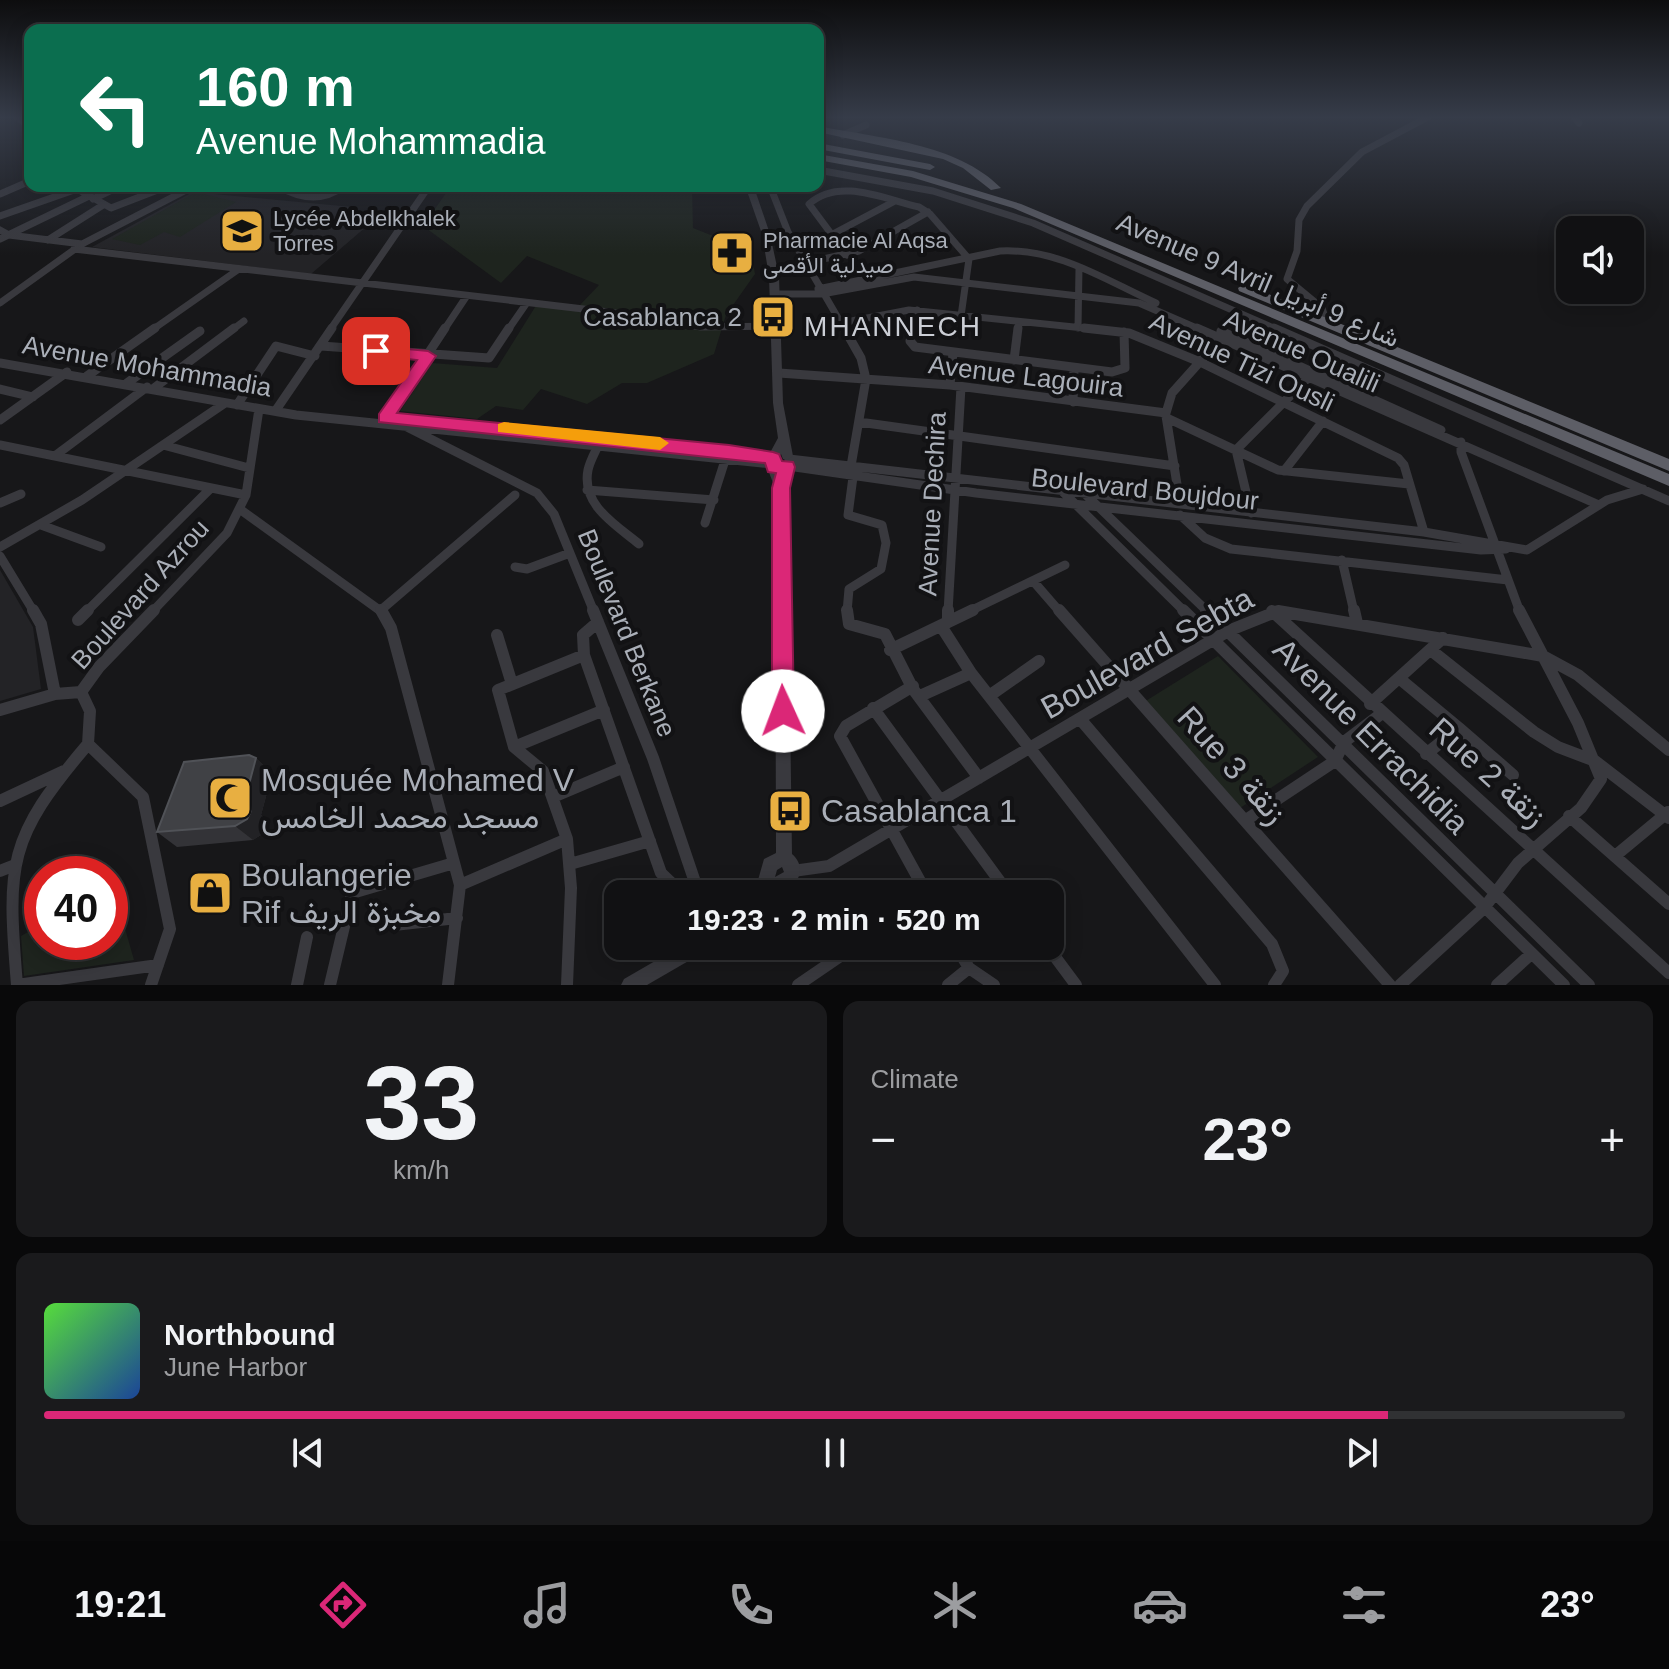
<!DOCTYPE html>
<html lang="en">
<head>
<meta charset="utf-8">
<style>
  :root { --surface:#111113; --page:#1a1a1c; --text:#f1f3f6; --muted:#9c9da0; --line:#303133; --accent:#db2777 }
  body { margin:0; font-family:Helvetica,Vazirmatn,sans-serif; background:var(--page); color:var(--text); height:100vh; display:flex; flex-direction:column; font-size:30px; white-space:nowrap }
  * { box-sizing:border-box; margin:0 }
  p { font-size:26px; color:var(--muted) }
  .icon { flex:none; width:44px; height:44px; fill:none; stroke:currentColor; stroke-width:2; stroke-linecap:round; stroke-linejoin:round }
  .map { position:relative; height:985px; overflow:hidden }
  .sheet { display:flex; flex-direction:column; gap:16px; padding:16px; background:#09090a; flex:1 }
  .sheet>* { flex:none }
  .top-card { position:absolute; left:24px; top:24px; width:800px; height:168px; border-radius:16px; box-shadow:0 4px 20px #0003,0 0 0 2px var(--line); background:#0b6e4f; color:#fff; overflow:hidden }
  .controls { position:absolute; left:1556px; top:216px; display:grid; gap:16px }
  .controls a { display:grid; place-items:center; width:88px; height:88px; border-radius:16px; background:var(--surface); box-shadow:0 4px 20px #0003,0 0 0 2px var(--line); font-size:40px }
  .speed { position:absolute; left:24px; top:856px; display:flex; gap:16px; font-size:40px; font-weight:700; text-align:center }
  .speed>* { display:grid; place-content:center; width:104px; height:104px; border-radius:50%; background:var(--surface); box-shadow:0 4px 20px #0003,0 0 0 2px var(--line); line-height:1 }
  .speed .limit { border:12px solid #d22; background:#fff; color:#111 }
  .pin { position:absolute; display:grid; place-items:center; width:68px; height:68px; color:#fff; margin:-34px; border-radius:16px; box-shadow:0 4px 12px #0006 }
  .me { position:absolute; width:88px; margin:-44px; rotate:358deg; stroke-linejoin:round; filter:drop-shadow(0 0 6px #0008) }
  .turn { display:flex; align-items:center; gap:28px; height:168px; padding:0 40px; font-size:36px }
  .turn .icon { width:104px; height:104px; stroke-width:2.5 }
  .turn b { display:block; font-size:56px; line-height:68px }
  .big { font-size:60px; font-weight:800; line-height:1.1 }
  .sheet .widget { flex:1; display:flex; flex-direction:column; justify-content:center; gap:12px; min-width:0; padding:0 28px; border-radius:16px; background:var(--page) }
  .sheet .dial { align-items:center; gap:0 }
  .dial b { font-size:104px; line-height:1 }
  .song { display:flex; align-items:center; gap:24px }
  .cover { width:96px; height:96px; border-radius:12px; background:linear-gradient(135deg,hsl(110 70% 55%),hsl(220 70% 35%)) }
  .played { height:8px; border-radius:4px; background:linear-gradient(90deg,var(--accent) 85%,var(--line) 85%) }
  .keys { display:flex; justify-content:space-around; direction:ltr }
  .heat { display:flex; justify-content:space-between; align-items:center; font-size:44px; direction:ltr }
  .sheet .tiles { flex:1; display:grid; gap:16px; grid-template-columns:1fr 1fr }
  .widget:last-child { grid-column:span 2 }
  .trip { position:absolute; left:604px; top:880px; width:460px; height:80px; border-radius:16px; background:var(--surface); box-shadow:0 4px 20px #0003,0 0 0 2px var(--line); font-weight:800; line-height:80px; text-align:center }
  .tabs { display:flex; height:128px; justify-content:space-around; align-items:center; background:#070708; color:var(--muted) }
  .tabs .icon { width:56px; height:56px }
  .tabs .on { color:var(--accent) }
  .tabs b { font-size:36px; color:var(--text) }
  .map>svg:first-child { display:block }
  .built { fill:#232326 }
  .green { fill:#1e241e }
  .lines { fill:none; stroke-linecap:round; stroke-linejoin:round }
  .minor-far2 { stroke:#39393e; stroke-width:7 }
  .minor-far1 { stroke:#39393e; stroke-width:9 }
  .minor { stroke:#39393e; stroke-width:12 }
  .tertiary { fill:#39393e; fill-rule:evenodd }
  .trunk { fill:#5d5e66; fill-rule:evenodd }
  .wall { fill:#333337 }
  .shaded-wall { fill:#222225 }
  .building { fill:#404145; stroke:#505257; stroke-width:2 }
  .route { fill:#db2777; stroke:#8e194d; stroke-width:2 }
  .slow { fill:#f59e0b }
  .labels { text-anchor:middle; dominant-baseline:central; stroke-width:8; stroke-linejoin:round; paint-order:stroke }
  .far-poi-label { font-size:22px; fill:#aaafb8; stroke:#121214; text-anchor:start }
  .street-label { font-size:26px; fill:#aaafb8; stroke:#121214 }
  .poi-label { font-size:26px; fill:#aaafb8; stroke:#121214; text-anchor:end }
  .neighbourhood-label { font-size:28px; letter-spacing:2px; fill:#cbced5; stroke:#121214 }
  .near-street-label { font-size:32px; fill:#aaafb8; stroke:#121214 }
  .near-poi-label { font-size:32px; fill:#aaafb8; stroke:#121214; text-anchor:start }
</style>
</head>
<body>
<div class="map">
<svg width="1669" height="985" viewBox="0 0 1669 985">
  <rect width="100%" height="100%" fill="#171719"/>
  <path class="built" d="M193 192 352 207 339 225 367 226 311 274 92 247Z
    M0 570 33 627 41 689 0 701Z"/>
  <path class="green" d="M451 186H692L693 228 751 251 755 274 726 315 714 354 647 383H622L587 404 541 389 523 410 496 406 477 419 400 411 432 363 497 368 537 304 580 305 599 285 527 256 501 283 423 226Z
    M196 192 236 202 180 237 164 232 140 245 112 239Z
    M1218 656 1318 757 1240 808 1144 702Z
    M112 883 134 960 24 976 21 936 42 924V942H110Z"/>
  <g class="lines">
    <path class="minor-far2" d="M17 117 30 127
      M1574 117 1579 123
      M843 135 866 125
      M818 170 933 191 1033 223 1278 330
      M72 186 111 208 168 186
      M278 186C300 199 323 202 344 186
      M770 186 788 232 845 330
      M0 194 30 181
      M93 199 120 186
      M0 216 77 189
      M0 230 9 235 82 244
      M831 235 895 201
      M0 239 89 196
      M48 240 103 205
      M74 249 609 312 701 327 778 326
      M847 255 809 204C839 177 884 199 919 207L930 214 969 259 961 316
      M805 263 859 251 928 212
      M818 289 1000 251C1058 248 1105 280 1156 303
      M777 294H822L914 277 1139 303 1201 330
      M0 303 82 244 194 186
      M841 323 909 310 1103 330
      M1327 323 1322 308 1287 279 1297 251 1299 220 1307 206 1362 152 1428 117
      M1078 328 1079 268
      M152 330 239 269
      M232 330 244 321
      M330 330 429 186
      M444 330 466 297
      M508 330 526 304
      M912 330 917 310
      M1018 330 1019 322"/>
    <path class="minor-far1" d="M844 328 861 358 866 379 851 466
      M913 328 910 341 915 347 1112 372 1125 368 1124 332
      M1084 328 1129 333 1200 362 1398 458 1404 465 1424 532
      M1197 328 1599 505
      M1274 328 1669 501
      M1221 331 1441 430
      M321 346 489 358 509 328
      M1014 360 1018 328
      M0 363 296 415 772 464
      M779 373 950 385 1166 413 1172 393 1223 336
      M87 376 155 328
      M127 383 200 331
      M950 385 953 353
      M154 388 234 328
      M0 389 33 397
      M1073 402 1074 368
      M237 405 276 346 315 356
      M276 410 332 328
      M1166 416 1180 503
      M1167 418 1278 470 1409 484
      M0 420 67 372
      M383 422 445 328
      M859 422 1175 466
      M407 427 537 493 554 514 594 612
      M544 431 752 455
      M600 441C596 451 590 460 588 470 581 505 616 525 639 544
      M1461 442V452L1520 612
      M0 445 246 495
      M163 445 249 468
      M56 455 147 387
      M789 459 1424 532 1527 550 1607 500 1643 489
      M788 466 976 493 1481 550 1506 549
      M1284 471 1323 421
      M1060 489 1185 612
      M587 490 714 500
      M1082 491 1208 612
      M0 503 21 494
      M241 510 382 612
      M1251 513 1236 450 1308 378
      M1180 515 1205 538 1231 549 1508 580
      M705 523 727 454
      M41 525 101 547
      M0 547 82 500 225 403
      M0 556 34 612
      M1342 560 1354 612
      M515 567 527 569 570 553
      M1034 582 1060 612
      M381 610 515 495
      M86 612 210 489
      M152 612 227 533 246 495 259 409
      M847 612 849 589 881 569 886 543 882 525 848 515 853 477
      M948 612 961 387
      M968 612 1065 565
      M1276 612H1283"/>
    <path class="minor" d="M33 610 41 624 55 694
      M381 610 391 628 460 885 448 985
      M593 610 653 758 699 894
      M847 610 849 624 885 634 913 689 979 778
      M1059 610 1390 985
      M1183 610 1564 985
      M1206 610 1589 985
      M1354 610 1357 623
      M1272 611 1669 973
      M78 620 88 610
      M598 622 583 635 584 655 661 873 683 894
      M948 622V610
      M941 626 971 673 1215 985
      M497 635 512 684
      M890 650 973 610
      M1432 651 1534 732 1558 747 1595 761 1669 818
      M1400 679 1459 728 1426 754
      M913 686 846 726 840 736 927 894
      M81 692 90 711 88 744 143 797 170 929 151 985
      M920 696 971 673
      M989 696 1039 661
      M1370 704 1443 638
      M873 708 1009 894
      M0 710 55 694 81 692 99 667 154 610
      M1081 720 1272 944 1283 971 1274 985
      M1459 728 1513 775
      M514 747 604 710
      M553 797 624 767
      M0 801 64 771
      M1569 816 1669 904
      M1246 820 1335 761 1344 742 1381 714
      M1615 856 1668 812
      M570 864 650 841
      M0 871 15 865
      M793 871 829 866 1228 631 1278 611 1543 656 1578 675 1669 750
      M460 885 567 839
      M394 925 457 918
      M956 946 969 968 994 985
      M1047 946 1076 985
      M17 985C7 863 7 839 88 744
      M17 985 158 965
      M297 985 307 937
      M330 985 352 893 454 863
      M567 985 571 888 567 839 543 771 514 747 498 690 584 655
      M798 985 855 946
      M948 985 969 968
      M1400 985 1484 908 1518 863 1581 808 1601 779 1578 723 1519 610
      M1497 985 1531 954"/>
    <path class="tertiary" d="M742 186H751L756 193 770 234 779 276 783 403 793 456 787 460 783 459 781 454 777 462 787 488 792 854C808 868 798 887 780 894 773 896 761 894 754 894L764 859 776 853 775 488 765 462 778 438 773 403 769 276 762 234 748 194ZM782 867 784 872 775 877 777 870Z
      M681 946H707L704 952 647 985H621L624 979Z"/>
    <path class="trunk" d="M818 126C877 138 957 143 1001 188L991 190 963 168 943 159 818 132Z
      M818 143 930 164 935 167 930 170 818 149Z
      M818 154 913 171 1021 204 1669 474V486L1013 208 911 177 818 160Z
      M1244 284 1669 459V471L1239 291 1238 288Z"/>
  </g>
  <path class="wall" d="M256 758 272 774 261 815 266 820 268 826 264 833 253 840 177 847 157 832Z"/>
  <path class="shaded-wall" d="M256 758 272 774 261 815 266 820 268 826 264 833 253 840 235 826 244 803Z"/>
  <path class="building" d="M249 755 256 758 244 803 250 805 251 811 247 819 235 826 157 832 184 762Z"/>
  <linearGradient id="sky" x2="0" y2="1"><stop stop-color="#0d0d0e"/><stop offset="0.46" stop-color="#363c49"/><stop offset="1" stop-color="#363c49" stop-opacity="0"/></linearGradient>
  <rect width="1669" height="255" fill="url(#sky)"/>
  <path class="route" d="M376 346 428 351 436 356 397 413 729 445 773 452 779 454 782 461 793 462 795 467 790 488 794 711 791 718 783 721 775 718 772 711V488L776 473 768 472 765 463 379 422V414L417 360 370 355V347Z"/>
  <path class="slow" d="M504 422 660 437 669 443 660 450 498 432V424Z"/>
  <defs>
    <g id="school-square" transform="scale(2.3)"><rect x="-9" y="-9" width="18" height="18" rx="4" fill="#e8af41" stroke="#121214"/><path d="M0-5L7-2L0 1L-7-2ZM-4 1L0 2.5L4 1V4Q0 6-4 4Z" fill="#111"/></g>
    <g id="pharmacy-square" transform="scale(2.3)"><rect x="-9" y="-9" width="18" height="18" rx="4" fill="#e8af41" stroke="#121214"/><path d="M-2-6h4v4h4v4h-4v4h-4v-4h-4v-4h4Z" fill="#111"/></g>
    <g id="bus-square" transform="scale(2.3)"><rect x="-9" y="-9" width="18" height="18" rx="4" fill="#e8af41" stroke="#121214"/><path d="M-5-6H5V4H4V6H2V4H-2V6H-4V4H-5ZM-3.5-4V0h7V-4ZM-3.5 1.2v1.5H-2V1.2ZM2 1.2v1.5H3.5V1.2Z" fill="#111"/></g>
    <g id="mosque-square" transform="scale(2.3)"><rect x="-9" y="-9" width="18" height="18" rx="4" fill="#e8af41" stroke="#121214"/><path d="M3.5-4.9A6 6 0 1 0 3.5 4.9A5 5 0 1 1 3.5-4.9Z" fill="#111"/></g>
    <g id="shop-square" transform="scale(2.3)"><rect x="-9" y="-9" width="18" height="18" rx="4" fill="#e8af41" stroke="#121214"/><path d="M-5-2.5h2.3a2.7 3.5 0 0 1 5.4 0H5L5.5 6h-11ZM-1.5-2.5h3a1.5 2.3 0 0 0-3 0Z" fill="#111"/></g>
  </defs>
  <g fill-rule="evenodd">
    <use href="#school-square" x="242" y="231"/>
    <use href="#pharmacy-square" x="732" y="253"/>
    <use href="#bus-square" x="773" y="317"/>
    <use href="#mosque-square" x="230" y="798"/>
    <use href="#bus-square" x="790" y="811"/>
    <use href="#shop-square" x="210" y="893"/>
  </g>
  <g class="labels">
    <g class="far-poi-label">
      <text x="273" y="218">Lycée Abdelkhalek<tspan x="273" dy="25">Torres</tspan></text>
      <text x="763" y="240">Pharmacie Al Aqsa<tspan x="763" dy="25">صيدلية الأقصى</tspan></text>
    </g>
    <g class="street-label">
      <text transform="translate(1258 280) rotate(23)">Avenue 9 Avril شارع 9 أبريل</text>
      <text transform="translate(1302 351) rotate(24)">Avenue Oualili</text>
      <text transform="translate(1242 362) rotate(25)">Avenue Tizi Ousli</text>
      <text transform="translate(147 366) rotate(10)">Avenue Mohammadia</text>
      <text transform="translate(1026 376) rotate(7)">Avenue Lagouira</text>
      <text transform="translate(1145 489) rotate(6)">Boulevard Boujdour</text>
      <text transform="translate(932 504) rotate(-87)">Avenue Dechira</text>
      <text transform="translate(140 594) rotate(-48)">Boulevard Azrou</text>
      <text transform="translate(627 633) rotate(68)">Boulevard Berkane</text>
    </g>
    <g class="poi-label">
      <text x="742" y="317">Casablanca 2</text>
    </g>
    <g class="neighbourhood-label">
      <text x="893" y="326">MHANNECH</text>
    </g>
    <g class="near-street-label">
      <text transform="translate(1147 653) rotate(-29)">Boulevard Sebta</text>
      <text transform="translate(1371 736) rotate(45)">Avenue Errachidia</text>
      <text transform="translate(1232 765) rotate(48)">Rue 3 زنقة</text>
      <text transform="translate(1488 772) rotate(42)">Rue 2 زنقة</text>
    </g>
    <g class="near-poi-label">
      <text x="261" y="780">Mosquée Mohamed V<tspan x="261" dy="37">مسجد محمد الخامس</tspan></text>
      <text x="821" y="811">Casablanca 1</text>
      <text x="241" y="875">Boulangerie<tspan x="241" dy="37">Rif مخبزة الريف</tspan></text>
    </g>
  </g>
</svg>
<div class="controls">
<a><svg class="icon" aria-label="sound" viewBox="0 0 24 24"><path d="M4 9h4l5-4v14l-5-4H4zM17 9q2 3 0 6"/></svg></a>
</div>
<div class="speed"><div class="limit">40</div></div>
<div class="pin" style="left:376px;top:351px;background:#d93025"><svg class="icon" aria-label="arrive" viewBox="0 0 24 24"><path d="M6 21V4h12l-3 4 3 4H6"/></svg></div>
<svg class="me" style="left:783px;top:711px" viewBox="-20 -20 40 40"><circle r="19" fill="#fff"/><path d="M0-13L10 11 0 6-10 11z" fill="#db2777"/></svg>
<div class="trip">19:23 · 2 min · 520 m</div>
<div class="top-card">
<div class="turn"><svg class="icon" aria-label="left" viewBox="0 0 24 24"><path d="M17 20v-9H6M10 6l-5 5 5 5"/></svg><div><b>160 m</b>Avenue Mohammadia</div></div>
</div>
</div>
<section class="sheet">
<div class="tiles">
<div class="widget dial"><b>33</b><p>km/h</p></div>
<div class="widget"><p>Climate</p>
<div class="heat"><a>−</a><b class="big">23°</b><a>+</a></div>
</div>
<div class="widget">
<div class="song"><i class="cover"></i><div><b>Northbound</b><p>June Harbor</p></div></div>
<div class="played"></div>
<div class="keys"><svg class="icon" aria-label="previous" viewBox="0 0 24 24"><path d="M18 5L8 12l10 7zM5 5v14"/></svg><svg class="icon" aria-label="pause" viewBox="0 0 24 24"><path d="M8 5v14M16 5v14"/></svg><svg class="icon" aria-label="next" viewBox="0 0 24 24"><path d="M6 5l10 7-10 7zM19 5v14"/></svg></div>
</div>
</div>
</section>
<nav class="tabs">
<b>19:21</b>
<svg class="icon on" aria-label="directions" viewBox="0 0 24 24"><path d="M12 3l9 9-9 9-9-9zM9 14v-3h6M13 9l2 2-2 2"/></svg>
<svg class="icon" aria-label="music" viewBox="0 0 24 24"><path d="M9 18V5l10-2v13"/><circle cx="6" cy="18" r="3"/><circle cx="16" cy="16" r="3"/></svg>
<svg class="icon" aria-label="phone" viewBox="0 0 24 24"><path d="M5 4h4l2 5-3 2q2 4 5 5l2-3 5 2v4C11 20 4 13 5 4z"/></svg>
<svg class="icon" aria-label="climate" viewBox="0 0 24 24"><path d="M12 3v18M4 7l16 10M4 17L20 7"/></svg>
<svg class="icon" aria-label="car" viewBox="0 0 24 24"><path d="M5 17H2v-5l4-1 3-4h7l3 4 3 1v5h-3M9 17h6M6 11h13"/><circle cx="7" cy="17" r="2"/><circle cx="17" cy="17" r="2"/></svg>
<svg class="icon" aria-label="filters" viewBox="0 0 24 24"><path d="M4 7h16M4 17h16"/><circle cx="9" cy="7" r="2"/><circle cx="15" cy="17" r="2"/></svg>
<b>23°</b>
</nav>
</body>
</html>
